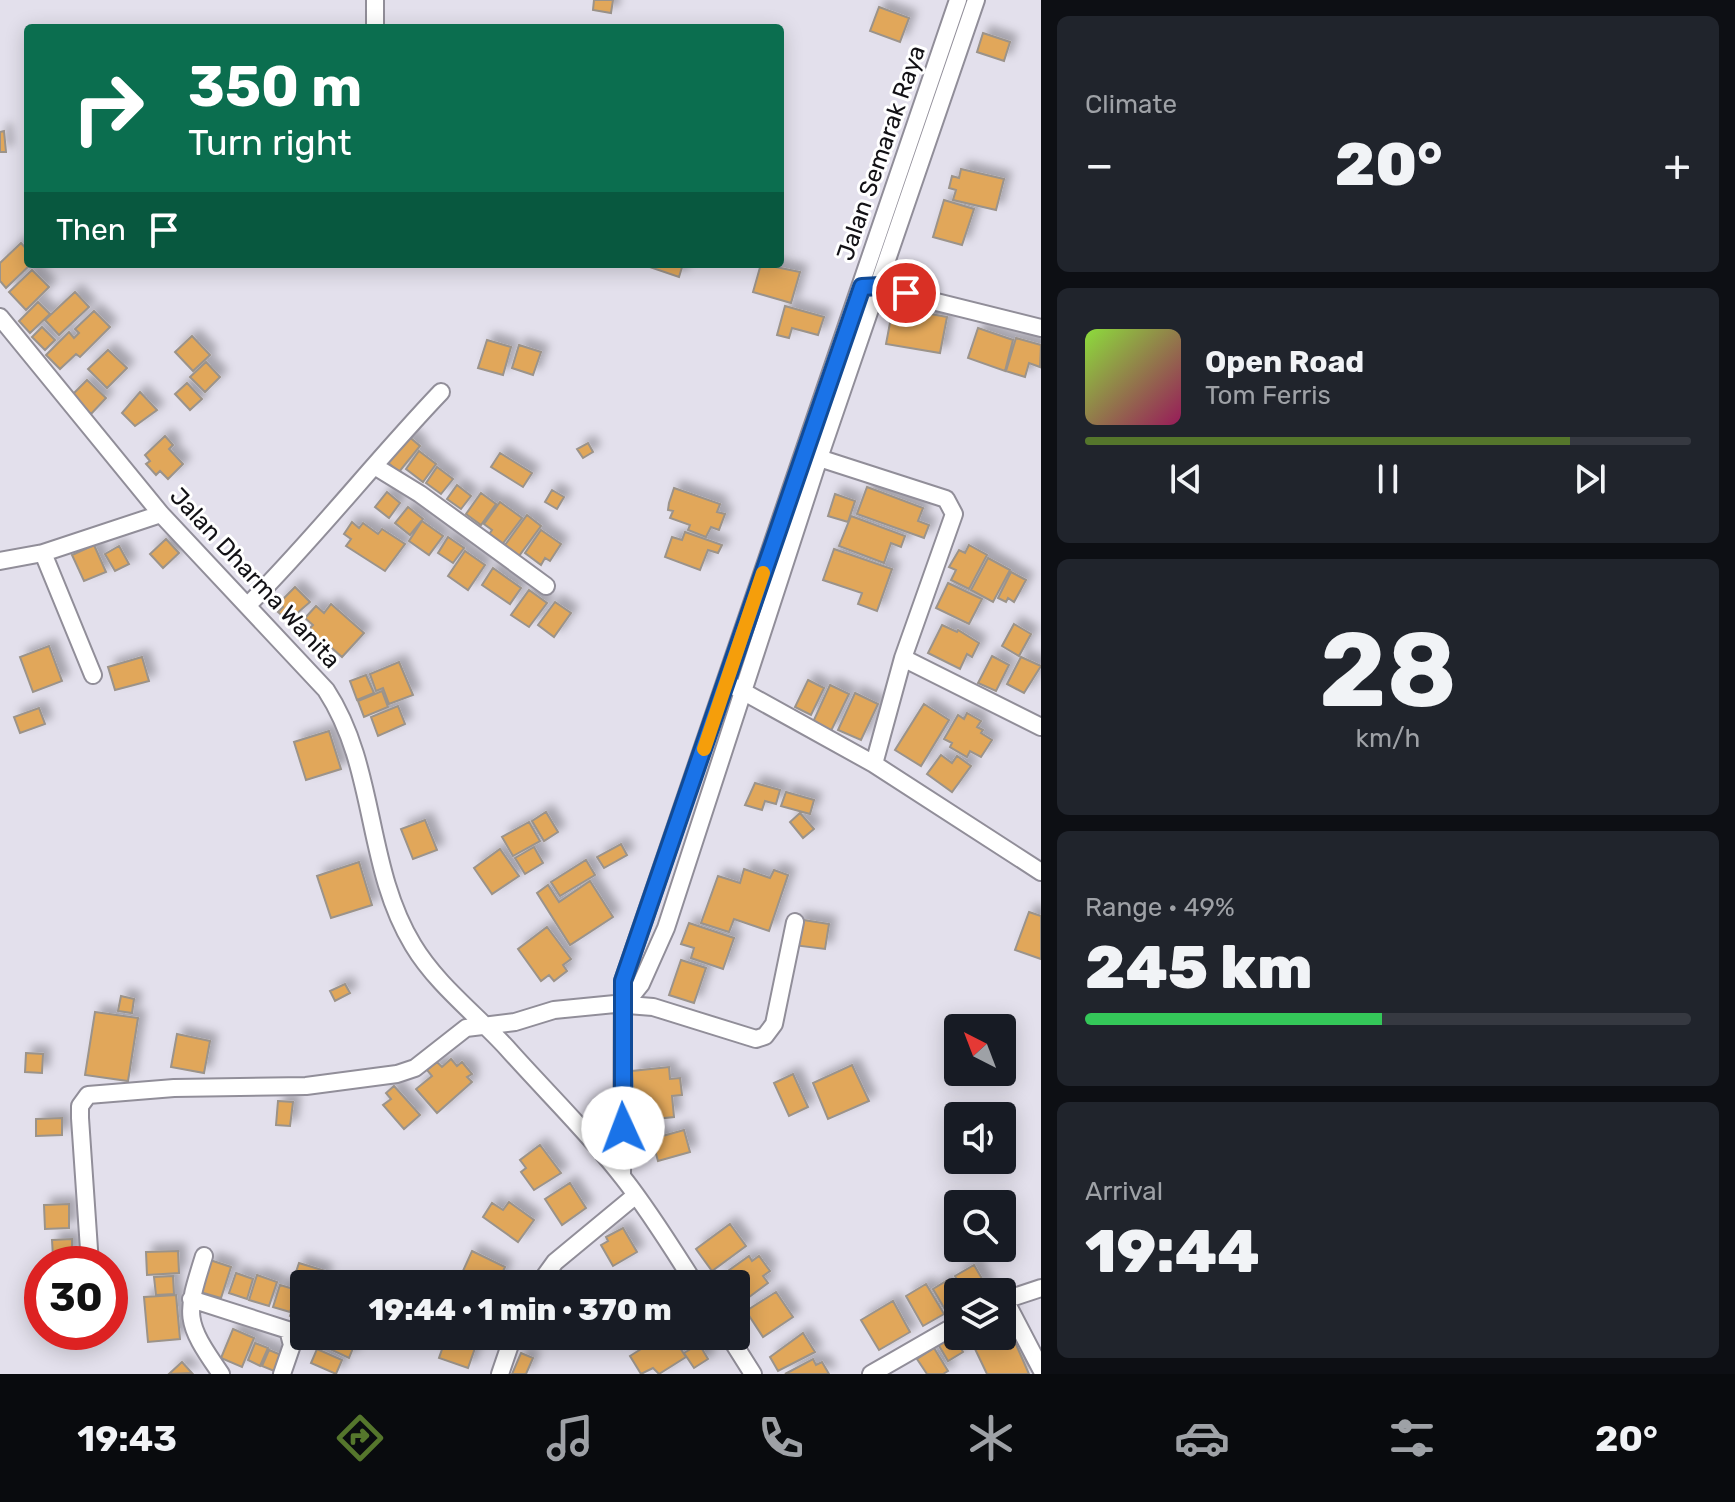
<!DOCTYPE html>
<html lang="en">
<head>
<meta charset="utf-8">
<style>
  :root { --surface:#171b24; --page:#20242c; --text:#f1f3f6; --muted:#9ea1a6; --line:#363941; --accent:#55762c }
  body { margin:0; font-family:Rubik,sans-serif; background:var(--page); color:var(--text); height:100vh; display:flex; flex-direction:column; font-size:30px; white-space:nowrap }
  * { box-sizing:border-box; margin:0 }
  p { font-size:26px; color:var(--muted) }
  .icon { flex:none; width:44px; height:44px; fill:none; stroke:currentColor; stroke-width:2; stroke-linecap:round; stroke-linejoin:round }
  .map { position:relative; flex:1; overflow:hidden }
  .side { display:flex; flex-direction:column; gap:16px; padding:16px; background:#0d0f14; width:694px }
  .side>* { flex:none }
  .banner { position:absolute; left:24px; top:24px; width:760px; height:244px; border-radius:8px; box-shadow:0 4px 20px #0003; background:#0b6e4f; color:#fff; overflow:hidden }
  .needle { width:52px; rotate:318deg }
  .tools { position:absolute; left:944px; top:1014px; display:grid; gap:16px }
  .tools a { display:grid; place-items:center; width:72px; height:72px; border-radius:8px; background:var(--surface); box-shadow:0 4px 20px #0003; font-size:40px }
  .speed { position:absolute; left:24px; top:1246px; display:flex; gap:16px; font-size:40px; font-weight:700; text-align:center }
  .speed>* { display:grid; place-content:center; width:104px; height:104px; border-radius:50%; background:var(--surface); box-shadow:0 4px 20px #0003; line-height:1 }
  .speed .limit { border:12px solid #d22; background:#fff; color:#111 }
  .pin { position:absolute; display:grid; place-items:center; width:68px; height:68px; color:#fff; margin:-34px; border:4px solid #fff; border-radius:50%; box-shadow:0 2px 8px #0007 }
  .me { position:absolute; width:88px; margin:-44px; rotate:358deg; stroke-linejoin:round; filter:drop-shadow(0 0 6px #0008) }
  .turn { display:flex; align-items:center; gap:28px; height:168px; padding:0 32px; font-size:36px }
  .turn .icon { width:104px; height:104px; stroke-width:2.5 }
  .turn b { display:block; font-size:56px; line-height:68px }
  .then { display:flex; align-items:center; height:76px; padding:0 32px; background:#0003; gap:16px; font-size:30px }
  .big { font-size:60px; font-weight:800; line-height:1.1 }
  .side .widget { flex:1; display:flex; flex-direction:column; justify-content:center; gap:12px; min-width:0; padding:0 28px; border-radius:12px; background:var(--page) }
  .side .dial { align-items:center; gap:0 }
  .dial b { font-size:104px; line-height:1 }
  .song { display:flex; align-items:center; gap:24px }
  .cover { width:96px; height:96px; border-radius:12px; background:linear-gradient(135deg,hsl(90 70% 55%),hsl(330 70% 35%)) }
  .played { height:8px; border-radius:4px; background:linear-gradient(90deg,var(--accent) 80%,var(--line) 80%) }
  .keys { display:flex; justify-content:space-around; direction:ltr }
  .heat { display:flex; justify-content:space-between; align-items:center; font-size:44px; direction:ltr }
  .charge { height:12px; border-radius:6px; background:linear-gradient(90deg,#34c759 49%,var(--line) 0) }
  .trip { position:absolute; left:290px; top:1270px; width:460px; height:80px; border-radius:8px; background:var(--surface); box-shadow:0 4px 20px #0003; font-weight:800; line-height:80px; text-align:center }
  .tabs { display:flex; height:128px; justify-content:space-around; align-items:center; background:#090b0e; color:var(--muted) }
  .tabs .icon { width:56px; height:56px }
  .tabs .on { color:var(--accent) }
  .tabs b { font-size:36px; color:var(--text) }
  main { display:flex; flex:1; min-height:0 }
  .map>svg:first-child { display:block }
  .building { fill:#e1a75a; stroke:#9b938a; stroke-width:2; filter:url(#shadow) }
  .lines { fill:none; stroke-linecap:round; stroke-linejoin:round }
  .minor-casing { stroke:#918e99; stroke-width:20 }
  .minor { stroke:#fff; stroke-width:16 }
  .route-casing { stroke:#114b97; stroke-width:20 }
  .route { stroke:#1a73e8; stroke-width:14 }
  .slow { stroke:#f59e0b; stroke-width:14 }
  .labels { text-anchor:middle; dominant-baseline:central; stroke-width:6; stroke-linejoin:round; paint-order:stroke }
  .street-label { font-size:24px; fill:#121115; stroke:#fff }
</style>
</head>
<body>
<main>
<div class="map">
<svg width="1041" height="1374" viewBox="0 0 1041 1374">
  <defs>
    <filter id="shadow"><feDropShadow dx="7" dy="-7" stdDeviation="4" flood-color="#0004"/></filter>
  </defs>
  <rect width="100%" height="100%" fill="#e3e0ec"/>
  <path class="building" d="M594 0H613L611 13 593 10Z
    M879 7 909 18 900 42 870 31Z
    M983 33 1010 42 1004 61 977 52Z
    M4 131 6 152H0V132Z
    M961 169 1004 179 996 210 953 200 956 190 949 188 952 176 959 178Z
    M944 200 974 209 962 245 933 237Z
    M21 243 28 251V264H31L6 288 0 281V263Z
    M641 264H683L679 277Z
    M761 264 800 272 791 303 753 292Z
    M32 270 49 287 26 310 9 292Z
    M75 292 89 307 59 335 45 320Z
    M38 302 50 314 30 333 19 321Z
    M785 306 824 317 818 335 792 328 789 338 777 335Z
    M893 307 947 317 940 353 886 344Z
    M94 311 110 327 80 357 76 354 60 369 46 355 69 332 74 338 79 333 75 329Z
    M42 327 55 340 45 350 32 337Z
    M978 328 1013 340 1005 371 968 358Z
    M192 336 210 355 193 371 175 352Z
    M1016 338 1041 345 1040 367 1029 363 1025 377 1006 371Z
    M487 340 511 347 503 375 478 368Z
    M519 345 541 352 533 375 512 368Z
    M108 350 127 368 107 388 88 369Z
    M206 362 220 377 205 392 190 377Z
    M87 380 106 398 91 414 72 395Z
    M187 383 202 399 190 410 175 394Z
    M140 392 157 410 135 426 122 413Z
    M407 435 420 446 399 472 386 461Z
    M165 436 173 445 169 449 183 464 168 479 160 471 156 475 146 464 150 461 145 455Z
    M588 443 593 452 583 458 577 449Z
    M419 451 436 464 423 482 406 469Z
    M500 453 532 473 523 487 491 467Z
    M437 467 453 479 441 494 426 483Z
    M457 485 471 496 461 509 447 499Z
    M867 487 923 508 918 521 929 525 924 538 857 514Z
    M674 488 720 504 717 512 725 514 719 530 711 527 706 537 688 530 690 525 670 518 673 511 668 510 669 503Z
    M552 490 564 497 557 509 545 502Z
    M387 492 400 503 389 518 375 507Z
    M481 493 496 504 481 525 466 514Z
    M835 494 855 501 848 522 828 516Z
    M500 502 522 518 501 546 488 536 492 530 484 524Z
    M408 507 423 519 410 535 395 523Z
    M527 515 541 526 519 556 505 545Z
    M851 516 905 536 901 547 891 543 884 563 839 546Z
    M422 521 443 536 429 555 409 541Z
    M352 522 359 528 363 523 378 534 382 529 405 544 385 571 346 546 351 539 344 534Z
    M541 530 561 544 550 561 545 558 541 565 525 553Z
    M685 532 722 545 718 553 708 550 700 570 665 557 672 537 682 540Z
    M448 537 464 548 453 563 438 553Z
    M166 539 179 553 163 568 150 554Z
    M94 545 106 572 84 581 72 555Z
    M969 545 987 555 969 589 951 580 956 570 949 567 959 550 965 553Z
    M119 546 129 564 115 571 105 554Z
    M834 549 892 569 877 611 858 604 862 593 823 580Z
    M465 551 485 565 468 590 448 576Z
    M988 558 1010 570 993 602 971 590Z
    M493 568 521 588 510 604 482 585Z
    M1011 572 1026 580 1014 602 1008 598 1006 602 998 598Z
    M948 583 982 599 969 624 936 608Z
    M295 587 310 602 288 621 278 612 283 607 279 603Z
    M529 590 547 603 529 627 511 615Z
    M555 602 571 613 554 637 538 625Z
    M331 604 364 633 342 657 325 642 322 646 311 637 315 633 310 628 313 625 305 618 316 606 324 613Z
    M1014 624 1031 634 1019 656 1002 646Z
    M942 625 957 632 958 630 979 643 972 657 967 654 960 669 928 653Z
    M49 646 62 681 33 692 20 657Z
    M992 656 1009 665 996 691 978 683Z
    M142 657 149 681 115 690 108 667Z
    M1021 657 1041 666 1024 693 1007 684Z
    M399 662 413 695 389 704 383 688 376 691 370 674Z
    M366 675 374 693 357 700 350 681Z
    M808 680 824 688 811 715 795 707Z
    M830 685 849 694 831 731 813 722Z
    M382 691 388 707 364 717 358 701Z
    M855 693 878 704 861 740 838 730Z
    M924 704 949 720 921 766 895 750Z
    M398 706 405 724 378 736 371 717Z
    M39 708 45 724 20 733 14 717Z
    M967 713 981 721 977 727 983 730 981 733 992 740 981 757 970 751 967 757 950 747 952 743 944 739 958 715 964 719Z
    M329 731 341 769 306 780 294 742Z
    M941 755 952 763 957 756 971 766 952 792 927 774Z
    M755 783 780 790 776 804 765 801 762 810 745 805Z
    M786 792 814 800 810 814 781 806Z
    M546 812 558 832 544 841 532 821Z
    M800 813 814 829 803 838 790 822Z
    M425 820 437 850 413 859 401 829Z
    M529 822 540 841 513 856 502 837Z
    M621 844 627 855 604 868 597 857Z
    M534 847 543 863 525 874 515 858Z
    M500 849 519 876 492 894 474 868Z
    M586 860 595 875 560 896 551 882Z
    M359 862 372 905 331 918 317 876Z
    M744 869 770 878 774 870 788 875 769 931 734 919 729 932 701 923 718 876 740 883Z
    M590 881 613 917 570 945 537 893 548 885 559 902Z
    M1029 912 1041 916V959L1015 950Z
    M797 919 829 924 825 949 793 945Z
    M689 923 734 938 723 969 691 958 694 948 681 944Z
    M547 927 571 959 563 965 567 971 554 981 549 975 541 981 518 949Z
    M681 960 706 968 694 1003 669 995Z
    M345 984 350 993 335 1001 330 991Z
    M121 996 134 999 132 1013 118 1011Z
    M95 1012 138 1018 128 1081 85 1075Z
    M177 1034 210 1041 204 1073 171 1067Z
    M26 1053 43 1054 42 1073 25 1072Z
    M451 1059 457 1066 462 1062 472 1074 467 1077 472 1082 437 1113 416 1089 432 1076 427 1070 437 1062 442 1067Z
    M852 1065 869 1101 828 1119 813 1083Z
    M669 1067 670 1079 680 1078 682 1095 672 1096 674 1117 636 1121 632 1071Z
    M793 1074 808 1107 789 1116 774 1083Z
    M394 1086 420 1115 404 1129 383 1105 391 1099 386 1093Z
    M278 1101 293 1102 290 1126 276 1125Z
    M62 1118V1135L36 1136V1119Z
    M684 1130 690 1152 658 1161 652 1139Z
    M540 1145 561 1173 534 1190 521 1172 526 1168 520 1160Z
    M570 1183 586 1208 562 1225 545 1199Z
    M509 1202 534 1220 518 1242 483 1217 492 1203 503 1210Z
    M69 1204V1228L45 1229 44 1205Z
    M730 1224 746 1246 712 1271 696 1249Z
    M623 1228 637 1252 613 1266 601 1245 608 1241 606 1237Z
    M72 1239V1256L53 1257 52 1240Z
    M178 1251 179 1273 147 1275 146 1252Z
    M472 1251 505 1267 497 1284H485L462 1273Z
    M749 1256 752 1261 759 1256 770 1271 763 1276 768 1283 741 1303 736 1296V1284H727L721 1276Z
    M210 1260 231 1267 221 1298 200 1292Z
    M299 1263 325 1271 321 1284 293 1281Z
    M974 1265 988 1289 964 1292 955 1276Z
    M236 1273 253 1279 247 1299 229 1293Z
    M257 1275 277 1282 269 1306 249 1300Z
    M173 1276 174 1294 156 1295 154 1277Z
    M948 1280 958 1298V1310L949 1316 933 1289Z
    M926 1284 944 1314 923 1326 906 1296Z
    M280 1285 297 1290 290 1312 273 1307Z
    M300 1288 304 1289V1321L290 1316Z
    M776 1292 793 1317 763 1337 746 1311Z
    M176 1295 180 1339 148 1342 144 1297Z
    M893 1301 910 1332 879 1350 861 1320Z
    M233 1329 254 1338 242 1367 221 1358Z
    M803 1333 815 1352 778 1371 770 1357Z
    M1011 1333 1029 1374H987L975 1349Z
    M953 1335 963 1352 948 1361 938 1344Z
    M320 1336H358L349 1358 317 1343Z
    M662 1336H672L686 1357 659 1374 653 1368 641 1374 630 1356Z
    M446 1338 475 1348 468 1368 439 1358Z
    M255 1343 268 1348 260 1366 248 1360Z
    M699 1344 708 1359 694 1368 684 1353Z
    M934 1348 948 1371 943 1374H927L917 1359Z
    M317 1349 342 1360 336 1374 311 1363Z
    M269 1350 286 1357 279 1373 262 1366Z
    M521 1353 533 1358 526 1374H512Z
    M813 1359 816 1365 822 1362 829 1374H785Z
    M182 1362 192 1373 169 1374Z"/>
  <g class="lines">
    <g class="minor-casing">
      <path id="minor" d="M375 0V28
        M872 286 1041 328
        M0 317 161 514 326 690C377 768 365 866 413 945 437 985 476 1014 507 1048 545 1091 589 1133 624 1179 650 1212 672 1248 695 1284
        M819 458 946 499 954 514 903 658 874 764
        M376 467 420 494 546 586
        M0 561 43 553
        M248 605C316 537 375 461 441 392
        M903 658 1041 727
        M93 675 43 553 161 514
        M735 687 874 764 1041 872
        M625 1004 641 984 666 928 819 458 976 0
        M622 1176 623 981 958 0
        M204 1256C185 1316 184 1321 221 1374
        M90 1264 80 1118V1106L88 1095 174 1088 306 1086 397 1074 415 1068 466 1028 515 1022 554 1010 615 1004 653 1007 756 1039 765 1036 774 1024 795 922
        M539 1284 555 1262 636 1195
        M191 1299 288 1330 292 1345 282 1374
        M1005 1300 1041 1369
        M1002 1301 1041 1288
        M729 1336 753 1374
        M500 1374 513 1336
        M871 1374 958 1324"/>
    </g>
    <use href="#minor" class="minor"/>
  </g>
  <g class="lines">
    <g class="route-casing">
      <path id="route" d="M623 1128V981L862 287 880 286 906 293"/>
    </g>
    <use href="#route" class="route"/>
    <path class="slow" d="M704 749 763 573"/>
  </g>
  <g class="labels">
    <g class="street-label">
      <text transform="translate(881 153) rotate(-71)">Jalan Semarak Raya</text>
      <text transform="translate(255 578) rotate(47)">Jalan Dharma Wanita</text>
    </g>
  </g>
</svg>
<div class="tools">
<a><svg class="needle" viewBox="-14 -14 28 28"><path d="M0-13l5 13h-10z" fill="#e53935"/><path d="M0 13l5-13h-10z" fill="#9ea1a6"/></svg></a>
<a><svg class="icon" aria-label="sound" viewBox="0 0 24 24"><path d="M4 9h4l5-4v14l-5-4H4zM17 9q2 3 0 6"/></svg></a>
<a><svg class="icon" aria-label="search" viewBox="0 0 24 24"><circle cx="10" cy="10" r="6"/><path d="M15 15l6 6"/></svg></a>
<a><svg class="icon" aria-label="layers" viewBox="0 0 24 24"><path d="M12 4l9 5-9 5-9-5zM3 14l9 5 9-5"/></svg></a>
</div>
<div class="speed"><div class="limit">30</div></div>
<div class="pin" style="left:906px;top:293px;background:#d93025"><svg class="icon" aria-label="arrive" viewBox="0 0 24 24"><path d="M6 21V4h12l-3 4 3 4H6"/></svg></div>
<svg class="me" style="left:623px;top:1128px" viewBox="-20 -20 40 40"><circle r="19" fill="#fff"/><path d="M0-13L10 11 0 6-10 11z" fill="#1a73e8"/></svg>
<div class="trip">19:44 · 1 min · 370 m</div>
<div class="banner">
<div class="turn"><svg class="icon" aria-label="right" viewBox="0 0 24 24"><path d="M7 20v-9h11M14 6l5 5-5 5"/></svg><div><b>350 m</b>Turn right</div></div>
<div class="then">Then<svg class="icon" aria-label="arrive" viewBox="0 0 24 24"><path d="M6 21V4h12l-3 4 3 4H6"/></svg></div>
</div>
</div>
<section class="side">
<div class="widget"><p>Climate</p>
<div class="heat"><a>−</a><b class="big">20°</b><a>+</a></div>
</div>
<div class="widget">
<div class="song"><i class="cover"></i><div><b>Open Road</b><p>Tom Ferris</p></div></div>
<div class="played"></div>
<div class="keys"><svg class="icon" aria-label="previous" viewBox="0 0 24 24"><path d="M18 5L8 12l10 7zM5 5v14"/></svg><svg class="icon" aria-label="pause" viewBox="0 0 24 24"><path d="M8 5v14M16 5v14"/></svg><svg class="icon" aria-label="next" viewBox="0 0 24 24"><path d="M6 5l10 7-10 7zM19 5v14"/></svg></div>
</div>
<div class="widget dial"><b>28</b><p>km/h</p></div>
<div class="widget"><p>Range · 49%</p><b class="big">245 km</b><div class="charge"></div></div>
<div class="widget"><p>Arrival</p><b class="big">19:44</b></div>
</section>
</main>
<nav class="tabs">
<b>19:43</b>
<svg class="icon on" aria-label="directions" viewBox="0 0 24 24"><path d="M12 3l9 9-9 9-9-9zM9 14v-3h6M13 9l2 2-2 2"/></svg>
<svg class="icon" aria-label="music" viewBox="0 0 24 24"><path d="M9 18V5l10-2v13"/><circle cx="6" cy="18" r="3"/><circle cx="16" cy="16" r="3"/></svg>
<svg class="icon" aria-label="phone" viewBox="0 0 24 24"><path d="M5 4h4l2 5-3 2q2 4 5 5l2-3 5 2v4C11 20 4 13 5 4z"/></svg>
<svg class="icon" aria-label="climate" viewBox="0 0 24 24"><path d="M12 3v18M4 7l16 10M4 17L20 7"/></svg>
<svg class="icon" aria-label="car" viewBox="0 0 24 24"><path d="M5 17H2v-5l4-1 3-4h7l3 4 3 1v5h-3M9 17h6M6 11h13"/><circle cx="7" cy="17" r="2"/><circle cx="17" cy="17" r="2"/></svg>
<svg class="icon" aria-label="filters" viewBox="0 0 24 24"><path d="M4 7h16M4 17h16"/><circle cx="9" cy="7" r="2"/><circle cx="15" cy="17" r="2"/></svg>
<b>20°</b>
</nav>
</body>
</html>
